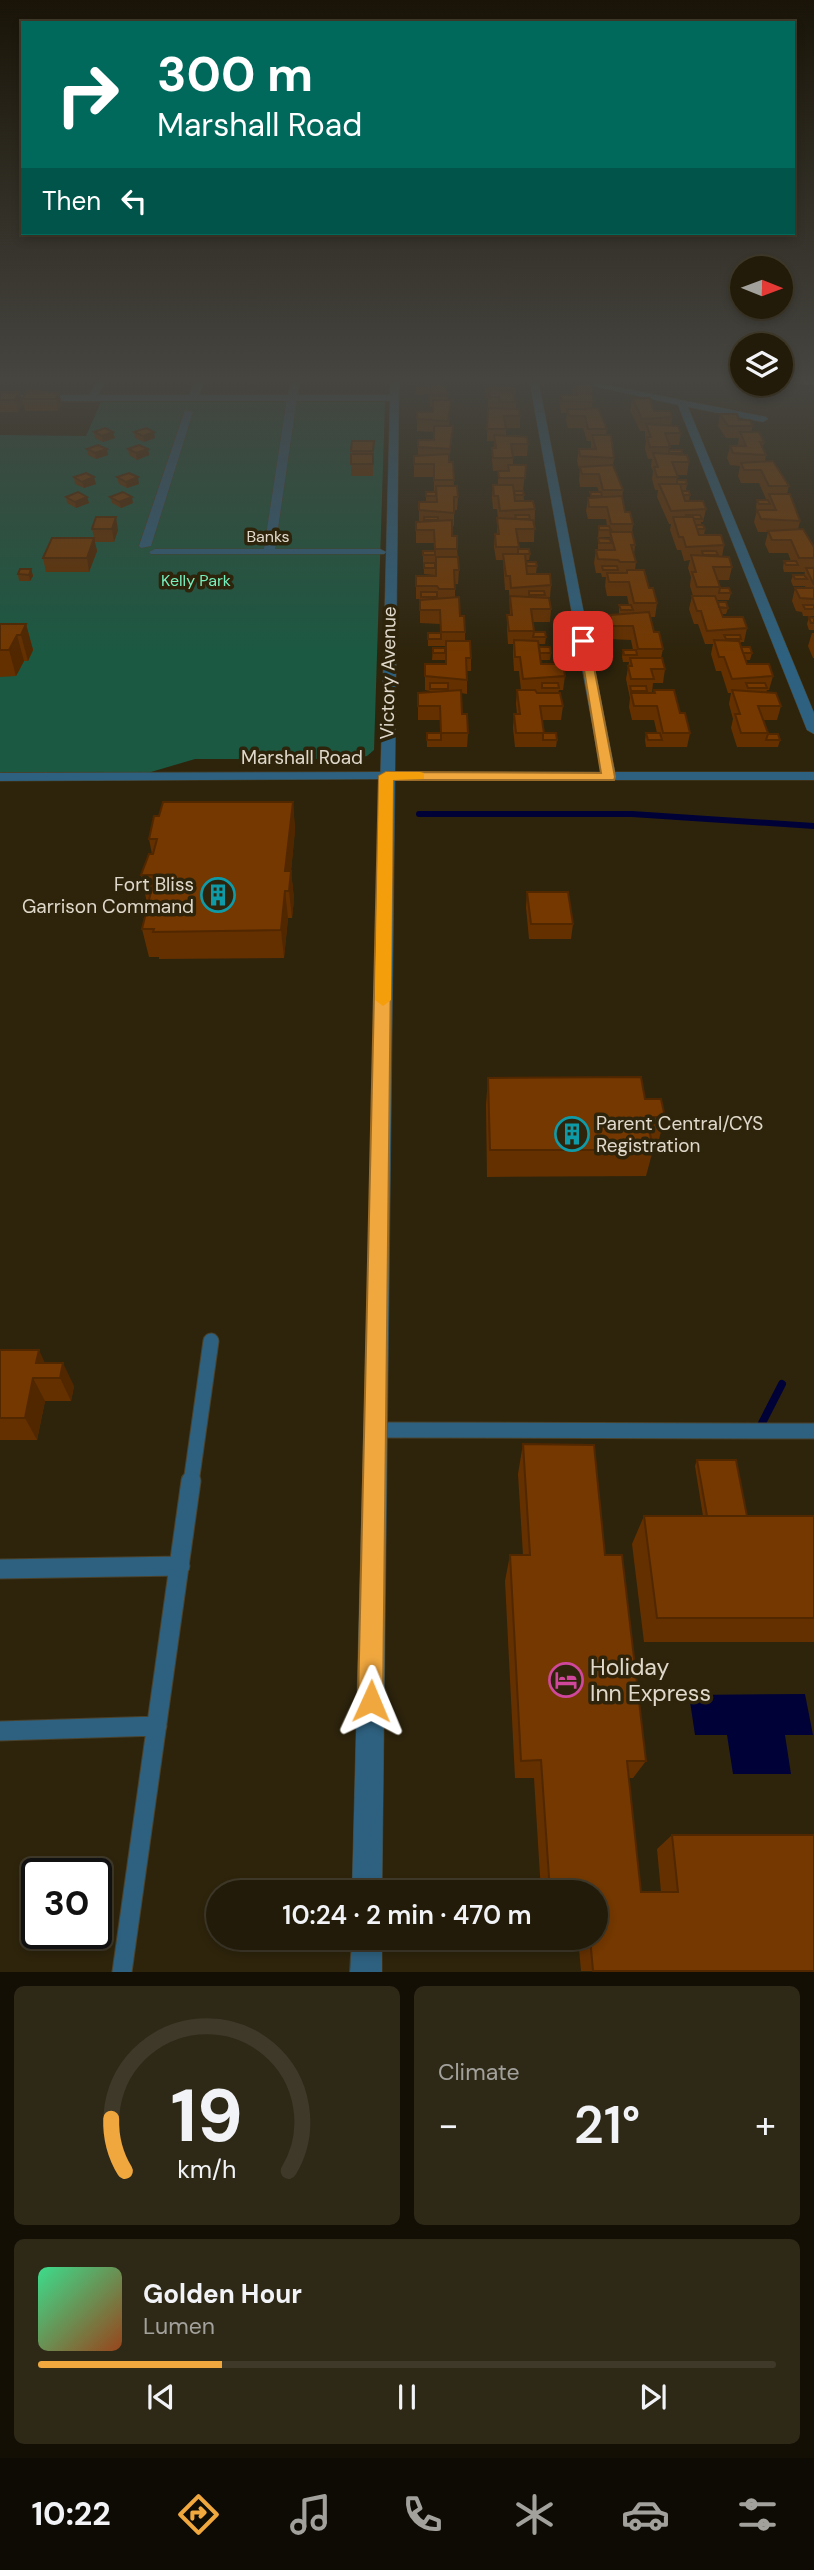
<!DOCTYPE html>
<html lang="en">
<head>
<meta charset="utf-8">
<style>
  :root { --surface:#221b09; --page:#2e2817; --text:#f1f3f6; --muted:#a2a19c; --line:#3f392a; --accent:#f0a73e }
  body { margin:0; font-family:"DM Sans",sans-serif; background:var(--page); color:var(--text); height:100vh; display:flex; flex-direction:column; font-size:26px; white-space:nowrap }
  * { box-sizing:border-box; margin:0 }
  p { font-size:23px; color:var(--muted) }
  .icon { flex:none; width:38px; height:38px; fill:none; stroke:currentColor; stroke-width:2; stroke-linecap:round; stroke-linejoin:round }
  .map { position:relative; height:1972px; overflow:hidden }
  .sheet { display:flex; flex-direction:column; gap:14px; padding:14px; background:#130f05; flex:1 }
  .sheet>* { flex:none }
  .hud { position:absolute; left:21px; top:21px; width:774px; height:214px; border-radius:0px; box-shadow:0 4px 10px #0003,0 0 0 2px var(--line); background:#00695c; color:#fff; overflow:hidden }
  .needle { width:46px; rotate:91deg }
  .buttons { position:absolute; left:730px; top:256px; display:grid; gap:14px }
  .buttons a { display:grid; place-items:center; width:63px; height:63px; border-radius:50%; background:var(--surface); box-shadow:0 4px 10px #0003,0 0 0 2px var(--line); font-size:35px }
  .speed { position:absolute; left:21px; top:1858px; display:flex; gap:14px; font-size:35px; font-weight:700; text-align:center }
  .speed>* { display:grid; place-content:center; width:91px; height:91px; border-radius:50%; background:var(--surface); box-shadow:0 4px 10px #0003,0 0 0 2px var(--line); line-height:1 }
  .speed .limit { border:4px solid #111; border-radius:10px; background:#fff; color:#111 }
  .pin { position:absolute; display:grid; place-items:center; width:60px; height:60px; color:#fff; margin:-30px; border-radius:14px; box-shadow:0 4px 10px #0006 }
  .me { position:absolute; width:77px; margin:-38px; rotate:1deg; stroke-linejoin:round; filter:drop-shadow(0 0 5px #0008) }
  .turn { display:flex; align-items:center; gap:24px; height:147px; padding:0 21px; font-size:32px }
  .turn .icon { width:91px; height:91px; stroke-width:2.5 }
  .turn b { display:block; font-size:49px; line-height:60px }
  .then { display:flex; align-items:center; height:66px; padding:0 21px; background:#0003; gap:14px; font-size:26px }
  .big { font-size:52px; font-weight:600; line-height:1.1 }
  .sheet .widget { flex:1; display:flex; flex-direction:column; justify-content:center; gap:10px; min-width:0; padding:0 24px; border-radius:10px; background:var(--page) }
  .sheet .dial { align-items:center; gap:0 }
  .dial svg { height:182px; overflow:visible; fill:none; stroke:var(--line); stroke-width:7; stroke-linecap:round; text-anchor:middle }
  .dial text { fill:var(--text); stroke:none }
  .song { display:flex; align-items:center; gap:21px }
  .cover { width:84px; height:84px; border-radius:10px; background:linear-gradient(135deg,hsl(150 70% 55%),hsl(20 70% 35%)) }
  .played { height:7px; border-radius:4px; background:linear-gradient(90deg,var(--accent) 25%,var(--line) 25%) }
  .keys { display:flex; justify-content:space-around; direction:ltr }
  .heat { display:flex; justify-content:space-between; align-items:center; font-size:38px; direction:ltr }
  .sheet .tiles { flex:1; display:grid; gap:14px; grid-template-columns:1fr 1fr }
  .widget:last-child { grid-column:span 2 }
  .trip { position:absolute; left:206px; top:1880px; width:402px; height:70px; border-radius:35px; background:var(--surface); box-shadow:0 4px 10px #0003,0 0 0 2px var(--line); font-weight:600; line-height:70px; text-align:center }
  .dock { display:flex; height:112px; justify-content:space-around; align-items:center; background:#0e0b04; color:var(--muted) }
  .dock .icon { width:49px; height:49px }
  .dock .current { color:var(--accent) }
  .dock b { font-size:32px; color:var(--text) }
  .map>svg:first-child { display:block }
  .green { fill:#1b5942 }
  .water { fill:#000237 }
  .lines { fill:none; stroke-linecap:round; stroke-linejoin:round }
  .stream-far1 { stroke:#000237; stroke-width:6 }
  .stream { stroke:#000237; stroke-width:8 }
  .service-far1-casing { stroke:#4a412b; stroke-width:17 }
  .service-casing { stroke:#4a412b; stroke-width:21 }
  .pedestrian-casing { stroke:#4a412b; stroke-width:1 }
  .minor-casing { stroke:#4a412b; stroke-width:1 }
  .tertiary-casing { stroke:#4a412b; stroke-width:1 }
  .motorway-casing { stroke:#4a412b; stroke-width:2 }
  .service-far1 { stroke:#2e617f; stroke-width:15 }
  .service { stroke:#2e617f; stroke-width:19 }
  .pedestrian { fill:#2e617f; fill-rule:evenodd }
  .minor { fill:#2e617f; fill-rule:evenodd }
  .tertiary { fill:#2e617f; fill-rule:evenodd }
  .motorway { fill:#43b1ec; fill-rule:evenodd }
  .rail { stroke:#98907d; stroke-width:3.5; stroke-dasharray:5 5; stroke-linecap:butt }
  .wall { fill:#643000 }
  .shaded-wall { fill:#512700 }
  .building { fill:#743800; stroke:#512700; stroke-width:2 }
  .route { fill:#f0a73e; stroke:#9c6d28; stroke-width:2 }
  .slow { fill:#f59e0b }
  .labels { text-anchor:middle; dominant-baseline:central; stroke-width:7; stroke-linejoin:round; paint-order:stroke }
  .far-street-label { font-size:16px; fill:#e0d9cb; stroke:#2e240c }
  .far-park-label { font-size:16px; fill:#76f1be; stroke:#2e240c }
  .street-label { font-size:19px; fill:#e0d9cb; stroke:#2e240c }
  .poi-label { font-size:19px; fill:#e0d9cb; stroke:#2e240c; text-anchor:end }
  .near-poi-label { font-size:23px; fill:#e0d9cb; stroke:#2e240c; text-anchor:start }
</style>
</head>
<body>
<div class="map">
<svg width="814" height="1972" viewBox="0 0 814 1972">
  <rect width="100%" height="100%" fill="#2e240c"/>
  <path class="green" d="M101 402H385L374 750 367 756 351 759H195L134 777H0V435L86 436Z"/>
  <path class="water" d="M805 1694 813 1735H785L791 1774H733L727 1735H695L689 1695Z"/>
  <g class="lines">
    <path class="stream-far1" d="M419 814H632L814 826"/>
    <path class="stream" d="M759 1429 782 1384"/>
    <g class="service-far1-casing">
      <path id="service-far1" d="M375 1430 814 1431
        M191 1483 211 1341"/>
    </g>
    <g class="service-casing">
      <path id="service" d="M0 1569 180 1566
        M0 1731 157 1726
        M122 1972 191 1481"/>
    </g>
    <g class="pedestrian-casing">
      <path id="pedestrian" d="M292 395 297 398 275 549H380L386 552 384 554H151L149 552 155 549H264L287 398Z
        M185 410 193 412 151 546 141 548 139 546Z"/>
    </g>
    <g class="minor-casing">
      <path id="minor" d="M98 379H107L98 395H189L196 379H205L199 395H288L292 379H301L297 395H390V379H399L395 772H601L529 379H538L615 772H814V780H395L382 1892H352L390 401H0V395H89Z
        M561 379H577L766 417 768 419 763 422 688 407 814 713V734L807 730 678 405Z
        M352 1937H382V1972H350Z"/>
    </g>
    <g class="tertiary-casing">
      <path id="tertiary" d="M386 772 393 776 391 779 0 781V773Z"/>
    </g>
    <g class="motorway-casing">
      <path id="motorway" d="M806 379H814V385Z"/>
    </g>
    <use href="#service-far1" class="service-far1"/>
    <use href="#service" class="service"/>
    <use href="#pedestrian" class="pedestrian"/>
    <use href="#minor" class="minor"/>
    <use href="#tertiary" class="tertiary"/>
    <use href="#motorway" class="motorway"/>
    <path class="rail" d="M784 379 814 384"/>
  </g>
  <path class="wall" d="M415 379H446L445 382 448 400H451L449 426 452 439 449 462H453L454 486 458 497 457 510H454V526L452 525V536L457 549 459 570 458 584H455V597L465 632V641L471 658V671H467V694L461 693 462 714 468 733 467 747H427V733H440V720H418V693L430 692V691L425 690V664H445V658V660H432L433 648H445V646H428V633H440V624L420 623V600L421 599H416V576H435V572V575L424 574V563H435V562H423V551H434V543H416V522H419V502H426V492H434V477H414V456H418V440H434V432L417 431V412H432V407H430V394H415Z
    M481 379H500L516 385 515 397H514L516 402V409L520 416V428H506V436L528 444 527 456H513V465H526L523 491 524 501 535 509 534 542H518V549L530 554 529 560H526V562L537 566 536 573 551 585 550 598H548L551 609 550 622H533L534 632 546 637 545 644H539V647L551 653 550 660H541V664L565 676 563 690H559L558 693 563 706 561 720H542L543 733 557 740 556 747H515L513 728 514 714H517L516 704 517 690H521L519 671H514L513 654V644H508L507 629V615H510L509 590H505L503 560H496L494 547 495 534H497V518H498L497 509H493L492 497 493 485H498V471H508H493L492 460V448H494V441H487L488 398H486L485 387 481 388Z
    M574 382 593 402 592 408 607 429 606 435 614 458 613 465 623 490 622 499 625 512 633 524 632 532 635 545 634 555 636 562 635 570 649 588 657 603 655 617H650L654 632 663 649 661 658 665 669 663 683H653L652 693H653L654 690 680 713 690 733 687 747H646L645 740 646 733H657L654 720H632L629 707 630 698 626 679 629 662H623L622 657 623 650H633L631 640 610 639 608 629 610 615 619 614V605H629L627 596H607L605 586 606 577H602L601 573H596L594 563 596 550H610H598V538L610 539V537H598L599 526H607L606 519H588L586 511 588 498H590V492H599L597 487H580L579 479 580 469H579L577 461 579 449H591V441H587L583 428H568L566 421 567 413H561L560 406 561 395H573Z
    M0 392H20L23 404 18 412H0Z
    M59 392 62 404 58 411H25L22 399Z
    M632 398 654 411 672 417 671 426 681 433 679 445H669V450H682L681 455 689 462 687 475H677V480L687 484 686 490H681L690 495 689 501 706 509 703 522H701V525L705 529 704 535 724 545 722 557 732 567 729 580H718L720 588 731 593 729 600H717L718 602 728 608 726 614H722L723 617 747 628 744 642H741L740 645 741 647 752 653 750 660H745L747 664 773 676 769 690H767L766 693 781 706 777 720H764L768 734 780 740 778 747H737L731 728 733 719 729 704 731 693H728L721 671H716L711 654 713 644H705L698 624H694L689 609 692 596H693L690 586 691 577 688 568 690 560 684 561 681 550H677L670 530 671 524H669L657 497 658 490H655L652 479 653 471 651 466 652 459H648L645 449 646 441 645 437V431H640L630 410Z
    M720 414 739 420 753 426 751 432 764 442 763 447 766 455 765 462 789 486 787 494 800 521 798 529 814 547V616H803L802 612 796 611 792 601 795 588H806L805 586H793L791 581 793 575H804L805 572H784L783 568 784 561H791L788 553H769L765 544 768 532H758L754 522 757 510 756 507 757 500H768V499H766L759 483H741L738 476 740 466 730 465 727 458 730 446H738L739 438H726L718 426Z
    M94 432H113L115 438 103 442 95 438Z
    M134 432 155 438 144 442 135 438Z
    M352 441H374L373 476H351Z
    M87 449 108 455 96 459 88 455Z
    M128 449H148L149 455 137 460 129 455Z
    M74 477 96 484 84 488 75 484Z
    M117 477 139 484 127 488 119 484Z
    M66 497H87L89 503 76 508 67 503Z
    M110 497 133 503 121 508 112 503Z
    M96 517 118 530 114 542H95L97 551 89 572H46L43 558 94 538 92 529Z
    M31 569 33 576 30 581H19L18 574Z
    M809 617 814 618V630H809L807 624Z
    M0 624H26L33 650 28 661H24L16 676 0 677Z
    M812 633H814V658H813L808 646Z
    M293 802 295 830 291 871 294 899 292 918H288L284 958 159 959V957H149L142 929 148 903H147L141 875 152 854 149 839 159 816Z
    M527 892 573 924 571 939H529L526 907Z
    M488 1078 645 1099 665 1117 658 1143H652L653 1150 646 1176 487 1177 486 1105Z
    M0 1350 45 1363 74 1386 71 1401H45L37 1440H0Z
    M523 1444 605 1555 646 1761 633 1778H629L641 1892H661L657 1849 672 1835 814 1971H581L578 1937H597V1892H541L534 1778H515L505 1581 510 1555H523L518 1474Z
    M697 1460 747 1516H814V1642H644L632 1544 644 1516H703L695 1466Z"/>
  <path class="shaded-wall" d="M20 392 23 404 18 412 15 400Z
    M59 392 62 404 58 411 56 399Z
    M113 432 115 438 103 442 102 436Z
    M154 432 155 438 144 442 143 436Z
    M107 449 108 455 96 459 95 453Z
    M148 449 149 455 137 460 136 453Z
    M94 477 96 484 84 488 82 482Z
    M138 477 139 484 127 488 126 482Z
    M87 497 89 503 76 508 75 502Z
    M132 497 133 503 121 508 119 502Z
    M116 517 118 530 114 542 112 529Z
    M94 538 97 551 89 572 87 558Z
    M31 569 33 576 30 581 29 575Z
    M26 624 33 650 28 661 21 635Z
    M17 635 24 661 16 676 9 650Z
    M293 802 295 830 289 891 285 871Z
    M291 871 294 899 292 918 289 891Z
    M285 891 288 918 284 958 281 930Z
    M39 1350 50 1374 36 1363Z
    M63 1363 74 1386 71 1401 60 1378Z
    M33 1378 45 1401 37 1440 25 1418Z"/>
  <path class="building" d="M415 379H444L448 395H430V383H415Z
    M486 379H515L516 385 486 387Z
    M574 382H592L593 402 562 401 561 395H577Z
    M27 391 59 392 56 399H22Z
    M489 391H512L516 402H500L499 397H490Z
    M0 392H20L15 400H0Z
    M632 398H650L654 411H670L672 417 642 419Z
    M433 400H451L448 421 417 419V412H433Z
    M488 408 519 409 520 416H504L506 429H487Z
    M598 408 607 429H588L585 416H569L567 409H584Z
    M720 414H737L739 420H750L753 426H728Z
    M646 424 678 426 681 433H665L670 447H650L647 437H651Z
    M434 426H453L450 449 418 447V440H434Z
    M105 428 113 432 102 436 94 432Z
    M146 428 154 432 143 436 134 432Z
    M740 432H759L764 442H760L766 455 733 453 730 446H746Z
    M494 435 527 437 528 444H511L513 458H493L492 448H496Z
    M592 435H611L614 458 580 456 579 449H596Z
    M352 441H374L373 451H351Z
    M98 445 107 449 95 453 87 449Z
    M139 445 148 449 136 453 128 449Z
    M669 450H682V453H669Z
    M653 453 687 455 689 462H672L678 477H657L654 467H658Z
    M351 454H373V464H351Z
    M449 454V462H453L454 480H434V464H414V456Z
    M773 461 789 486H769L761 470H744L741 463Z
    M508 465H526L525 478H499L498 471H509Z
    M613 465 623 490H603L599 474H582L580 467Z
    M86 473 94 477 82 482 74 477Z
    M129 473 138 477 126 482 117 477Z
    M677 480H686L687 484H677Z
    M659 484H680L685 501H703L706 509 671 511Z
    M493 485H513L515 501H533L535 509 500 511 498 496H494Z
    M436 486H457L458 497H454V513L419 510V502H437Z
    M514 491H523L524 495H515Z
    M682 491H689L690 495H683Z
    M78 492 87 497 75 502 66 497Z
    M123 492 132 497 119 502 110 497Z
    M426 492H436V496H426Z
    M590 492H601L602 496H591Z
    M769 494H790L800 521 761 519 757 510H776Z
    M622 496 625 512H630L633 524H611L607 507H589L588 498Z
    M757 500H768L770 504H759Z
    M515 515H529L530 519H516Z
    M686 515H700L702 519H694L693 517H687Z
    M96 517H116L112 529H92Z
    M424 517H438V520H424Z
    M673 517H693L699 535H721L724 545 686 547 683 537H679Z
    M497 518 533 520 535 529H516L519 547H496L495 534H499Z
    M452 520V536H457V549H435L434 530H416V522Z
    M696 525H703L705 529H697Z
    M599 526H609L611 530H599Z
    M803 529 814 547V558H799L791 540H772L768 531Z
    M610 532H632L635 545H631L636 562H620L618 560 598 559 596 550H615Z
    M52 538H94L87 558H43Z
    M598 538 610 539 611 543H599Z
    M518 549H529L530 554H518Z
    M423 551H435V555H423Z
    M702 551H716L718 555H703Z
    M503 554H525L527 574H550L551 585 511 588 510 576H506Z
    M691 555 729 557 732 567H713L720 587H697L692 572H696Z
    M436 557H458L459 570H454L455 589H439L437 586H416V576H436Z
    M784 561H796L798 565H786Z
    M526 562H536L537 566H527Z
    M424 563H435V568H424Z
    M602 566H617L618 570H603Z
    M806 568H814V585Z
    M20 569H31L29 575 18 574Z
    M627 570H644L649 588H653L657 603H634L629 582H609L607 573H627Z
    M793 575H804L807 579H795Z
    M720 588H729L731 593H719Z
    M795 588H814V599L800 598Z
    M529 591H544L545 595H529Z
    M421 592H437V597H421Z
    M510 596 549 598 551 609H531L534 631H509L507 615H512Z
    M692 596H715L723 617H743L747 628 707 631 701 611H697Z
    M459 597 460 616H464L465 632H441L440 610H420V600Z
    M718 602H726L728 608 719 607Z
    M619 605H631L633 610H621Z
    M803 605H814V609H805Z
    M649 612 654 632H659L663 649H638L633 626H612L610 615Z
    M809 617 814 618V623H811Z
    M0 624H26L21 635H17L9 650H0Z
    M534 632H545L546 637H533Z
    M428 633H441V639H428Z
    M724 635H740L741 639H726Z
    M514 640 538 641 541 664H563L565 676 523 679 520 657H515Z
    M714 640 739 641 747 664H769L773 676 732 679 724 657H719Z
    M446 641H470L471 658H466L467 680 425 676V664H446Z
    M539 647H550L551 653H540Z
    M741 647H750L752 653H743Z
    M433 648H445V653H433Z
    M623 650H636L637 655H624Z
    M630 658H662L665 669H651L654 679H631L628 666H632Z
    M430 683H448V689H430Z
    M542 683H558L559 688H542Z
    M746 683H765L767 688H748Z
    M630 686H646L647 691H631Z
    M461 690 462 714H467L468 733H441L440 706H418V693Z
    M517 690H535L537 693H560L563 706H540L544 733H516L514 714H520Z
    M654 690H674L680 713H685L690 733H663L657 706H634L631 693H655Z
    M732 690 776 693 781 706H758L768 733H741L735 714H740Z
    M427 733H441V740H427Z
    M543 733H556L557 740H543Z
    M646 733H660L662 740H648Z
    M768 734H778L780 740H766Z
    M163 802H293L285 871H291L289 891H285L281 930 153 932 154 929H142L155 875H141L149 854H153L157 839H149L154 816H159Z
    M527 892H568L573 924H531Z
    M641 1077 645 1099H661L665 1117H647L653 1150H490L488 1078Z
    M0 1350H39L36 1363H63L60 1378H33L25 1418H0Z
    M523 1444 594 1445 605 1555H622L646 1761H627L641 1892H678L672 1835H814V1971H593L590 1937H597V1892H550L541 1760 521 1761 510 1555H530Z
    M697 1460H736L747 1516H707Z
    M644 1516H814V1618H657Z"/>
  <linearGradient id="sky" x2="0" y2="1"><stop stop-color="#191407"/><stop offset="0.58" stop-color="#464540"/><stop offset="1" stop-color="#464540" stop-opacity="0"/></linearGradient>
  <rect width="814" height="655" fill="url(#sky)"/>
  <path class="route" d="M579 639 589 641 615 777 614 780H393L383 1701 380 1710 371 1714 362 1710 358 1701 379 776 386 772 601 773Z"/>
  <path class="slow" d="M420 772 424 773V779L393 780 391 1000 383 1006 375 1000 379 776 386 772Z"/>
  <defs>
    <g id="building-ring" transform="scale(1.75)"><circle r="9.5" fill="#2e240c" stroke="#0f9aa8" stroke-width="1.5"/><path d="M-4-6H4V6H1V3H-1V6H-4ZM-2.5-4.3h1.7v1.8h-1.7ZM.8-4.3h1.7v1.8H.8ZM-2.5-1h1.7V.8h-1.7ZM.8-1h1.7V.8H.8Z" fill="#0f9aa8"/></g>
    <g id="hotel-ring" transform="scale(1.75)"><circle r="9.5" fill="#2e240c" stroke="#d1479c" stroke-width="1.5"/><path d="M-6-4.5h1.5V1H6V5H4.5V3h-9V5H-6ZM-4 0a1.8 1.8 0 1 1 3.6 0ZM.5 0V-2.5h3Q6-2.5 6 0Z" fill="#d1479c"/></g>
  </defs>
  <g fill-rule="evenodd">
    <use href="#building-ring" x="218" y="895"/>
    <use href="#building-ring" x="572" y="1134"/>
    <use href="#hotel-ring" x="566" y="1680"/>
  </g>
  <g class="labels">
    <g class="far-street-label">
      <text x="268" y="536">Banks</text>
    </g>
    <g class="far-park-label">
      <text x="196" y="580">Kelly Park</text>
    </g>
    <g class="street-label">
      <text transform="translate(388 673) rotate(-89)">Victory Avenue</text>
      <text x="302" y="757">Marshall Road</text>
    </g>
    <g class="poi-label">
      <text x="194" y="884">Fort Bliss<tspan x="194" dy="22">Garrison Command</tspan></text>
      <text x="596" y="1123" text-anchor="start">Parent Central/CYS<tspan x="596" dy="22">Registration</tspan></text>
    </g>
    <g class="near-poi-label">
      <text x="590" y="1667">Holiday<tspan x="590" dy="26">Inn Express</tspan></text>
    </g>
  </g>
</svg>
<div class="buttons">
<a><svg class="needle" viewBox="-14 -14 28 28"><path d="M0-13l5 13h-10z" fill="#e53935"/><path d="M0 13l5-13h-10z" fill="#a2a19c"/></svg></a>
<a><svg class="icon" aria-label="layers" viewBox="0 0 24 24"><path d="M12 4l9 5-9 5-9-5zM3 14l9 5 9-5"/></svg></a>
</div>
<div class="speed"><div class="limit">30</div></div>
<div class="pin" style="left:583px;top:641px;background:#d93025"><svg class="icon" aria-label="arrive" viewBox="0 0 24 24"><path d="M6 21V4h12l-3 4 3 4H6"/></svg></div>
<svg class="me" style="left:371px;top:1701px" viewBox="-20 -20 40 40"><path d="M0-17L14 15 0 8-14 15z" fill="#f0a73e" stroke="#fff" stroke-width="4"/></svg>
<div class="trip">10:24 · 2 min · 470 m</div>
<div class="hud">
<div class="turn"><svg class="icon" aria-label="right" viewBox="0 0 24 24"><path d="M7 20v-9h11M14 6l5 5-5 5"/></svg><div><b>300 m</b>Marshall Road</div></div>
<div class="then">Then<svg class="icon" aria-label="left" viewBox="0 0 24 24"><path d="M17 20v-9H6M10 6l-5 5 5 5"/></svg></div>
</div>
</div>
<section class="sheet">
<div class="tiles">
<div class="widget dial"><svg viewBox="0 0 100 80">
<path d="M14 69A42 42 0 1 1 86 69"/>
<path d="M14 69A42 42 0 0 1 8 46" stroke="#f0a73e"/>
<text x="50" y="56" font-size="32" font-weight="700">19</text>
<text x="50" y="72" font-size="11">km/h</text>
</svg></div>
<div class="widget"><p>Climate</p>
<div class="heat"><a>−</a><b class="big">21°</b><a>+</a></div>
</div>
<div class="widget">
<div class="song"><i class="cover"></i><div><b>Golden Hour</b><p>Lumen</p></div></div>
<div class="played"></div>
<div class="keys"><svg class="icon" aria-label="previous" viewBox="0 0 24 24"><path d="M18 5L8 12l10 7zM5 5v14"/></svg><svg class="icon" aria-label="pause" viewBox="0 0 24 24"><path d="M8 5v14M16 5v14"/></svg><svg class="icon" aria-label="next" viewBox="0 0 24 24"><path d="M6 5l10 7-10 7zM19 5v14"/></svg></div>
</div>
</div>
</section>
<nav class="dock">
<b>10:22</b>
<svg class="icon current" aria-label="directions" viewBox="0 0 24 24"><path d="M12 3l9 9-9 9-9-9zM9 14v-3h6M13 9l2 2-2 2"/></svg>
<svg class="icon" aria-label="music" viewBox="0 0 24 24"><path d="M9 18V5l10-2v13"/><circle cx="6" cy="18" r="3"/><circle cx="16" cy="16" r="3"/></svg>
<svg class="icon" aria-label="phone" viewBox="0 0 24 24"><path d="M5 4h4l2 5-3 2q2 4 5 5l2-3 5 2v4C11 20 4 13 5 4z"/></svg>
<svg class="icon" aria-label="climate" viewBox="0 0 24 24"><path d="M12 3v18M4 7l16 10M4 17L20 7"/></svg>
<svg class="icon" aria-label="car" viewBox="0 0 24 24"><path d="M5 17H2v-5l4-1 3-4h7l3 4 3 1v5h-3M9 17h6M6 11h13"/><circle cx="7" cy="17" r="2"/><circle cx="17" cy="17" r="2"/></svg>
<svg class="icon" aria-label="filters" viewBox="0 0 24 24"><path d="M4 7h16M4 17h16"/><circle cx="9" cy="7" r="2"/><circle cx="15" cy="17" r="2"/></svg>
</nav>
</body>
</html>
